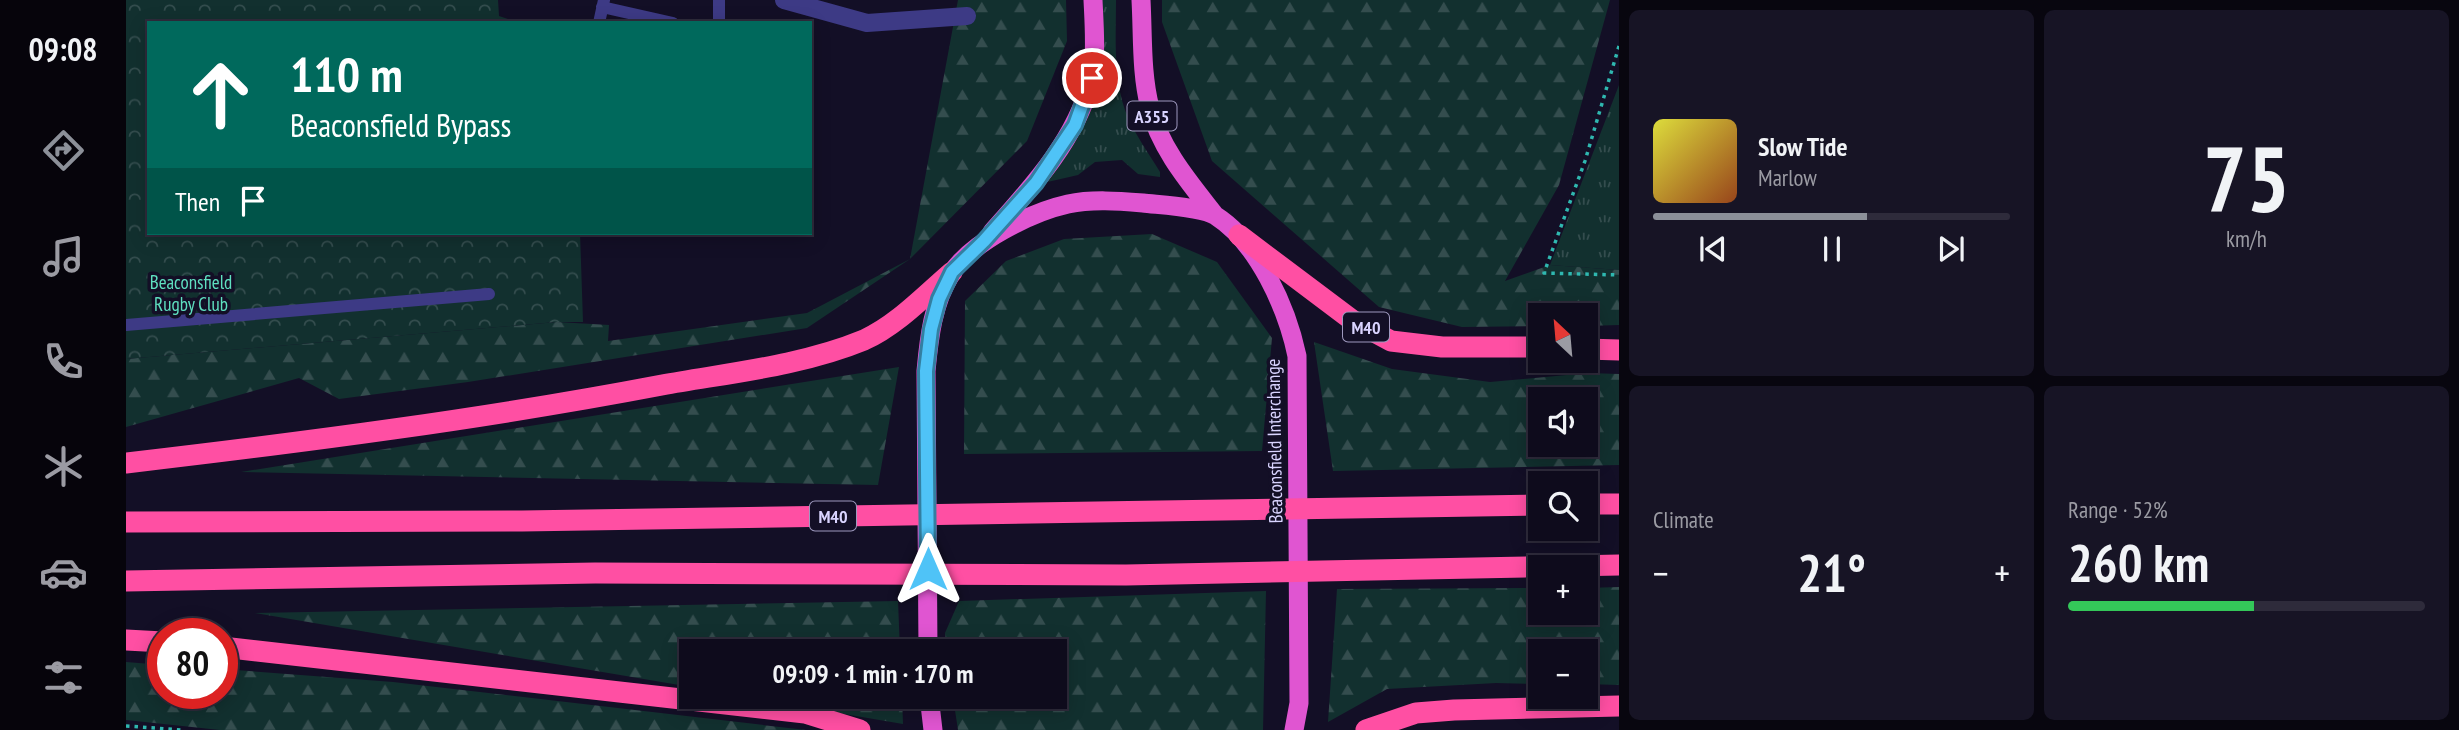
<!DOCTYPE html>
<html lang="en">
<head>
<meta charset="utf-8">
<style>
  :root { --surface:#0e0b1c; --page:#171425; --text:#f1f3f6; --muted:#9b9ba3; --line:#2e2b3b; --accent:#8c9099 }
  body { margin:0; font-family:"PT Sans Narrow",sans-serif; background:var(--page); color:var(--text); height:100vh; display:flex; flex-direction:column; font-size:26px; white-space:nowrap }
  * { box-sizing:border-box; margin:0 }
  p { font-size:23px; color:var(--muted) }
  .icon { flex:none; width:38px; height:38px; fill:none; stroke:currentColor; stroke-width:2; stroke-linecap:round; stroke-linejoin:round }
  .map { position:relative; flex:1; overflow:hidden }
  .details { display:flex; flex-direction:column; gap:10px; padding:10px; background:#08060f; width:840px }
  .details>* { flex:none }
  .top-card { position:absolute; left:21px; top:21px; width:665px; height:214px; border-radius:0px; box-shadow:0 4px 18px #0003,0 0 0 2px var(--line); background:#00695c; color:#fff; overflow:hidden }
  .needle { width:46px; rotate:334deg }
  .fabs { position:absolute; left:1402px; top:303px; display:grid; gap:14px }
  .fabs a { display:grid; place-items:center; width:70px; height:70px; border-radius:0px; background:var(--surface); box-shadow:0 4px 18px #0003,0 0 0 2px var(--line); font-size:35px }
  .speed { position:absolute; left:21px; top:618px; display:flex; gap:14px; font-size:35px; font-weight:700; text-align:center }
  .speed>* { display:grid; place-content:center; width:91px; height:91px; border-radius:50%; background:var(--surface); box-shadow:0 4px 18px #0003,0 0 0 2px var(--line); line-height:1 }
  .speed .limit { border:10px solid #d22; background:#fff; color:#111 }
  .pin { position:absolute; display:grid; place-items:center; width:60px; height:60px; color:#fff; margin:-30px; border:4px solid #fff; border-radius:50%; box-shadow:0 2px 7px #0007 }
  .me { position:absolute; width:77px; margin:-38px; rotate:0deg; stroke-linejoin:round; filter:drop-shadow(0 0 5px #0008) }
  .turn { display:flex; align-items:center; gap:24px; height:147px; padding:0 28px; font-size:32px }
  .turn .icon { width:91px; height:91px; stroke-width:2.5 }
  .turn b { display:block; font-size:49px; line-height:60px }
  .then { display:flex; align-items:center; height:66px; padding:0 28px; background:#0003; gap:14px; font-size:26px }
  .big { font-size:52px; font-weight:700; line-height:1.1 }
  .details .card { flex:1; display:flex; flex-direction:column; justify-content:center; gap:10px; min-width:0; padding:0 24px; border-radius:10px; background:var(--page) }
  .details .dial { align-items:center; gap:0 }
  .dial b { font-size:91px; line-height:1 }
  .song { display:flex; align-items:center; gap:21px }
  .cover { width:84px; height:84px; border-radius:10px; background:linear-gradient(135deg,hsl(60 70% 55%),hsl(20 70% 35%)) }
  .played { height:7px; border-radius:4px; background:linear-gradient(90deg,var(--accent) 60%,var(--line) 60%) }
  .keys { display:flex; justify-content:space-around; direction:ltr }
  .heat { display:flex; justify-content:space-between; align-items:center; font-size:38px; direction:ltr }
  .charge { height:10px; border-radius:5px; background:linear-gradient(90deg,#34c759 52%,var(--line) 0) }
  .details .tiles { flex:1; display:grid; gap:10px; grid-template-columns:repeat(2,1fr) }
  .trip { position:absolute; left:553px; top:639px; width:388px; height:70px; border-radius:0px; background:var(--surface); box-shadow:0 4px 18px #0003,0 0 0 2px var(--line); font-weight:700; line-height:70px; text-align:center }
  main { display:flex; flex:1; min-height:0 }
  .tabs { display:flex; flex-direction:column; width:126px; justify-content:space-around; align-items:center; background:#06040b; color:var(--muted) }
  .tabs .icon { width:49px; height:49px }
  .tabs .on { color:var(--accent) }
  .tabs b { font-size:32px; color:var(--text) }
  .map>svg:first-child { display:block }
  .grass { fill:url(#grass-tufts) }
  .forest { fill:url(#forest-firs); fill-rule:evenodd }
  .park { fill:url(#park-crowns) }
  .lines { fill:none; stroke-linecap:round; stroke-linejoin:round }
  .path { stroke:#2fb8b0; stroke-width:3.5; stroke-dasharray:3.5 5; stroke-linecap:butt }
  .service { stroke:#3d3a85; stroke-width:12 }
  .minor { stroke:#3d3a85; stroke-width:18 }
  .trunk { stroke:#e055d1; stroke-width:19 }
  .motorway { stroke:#ff4fa3; stroke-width:21 }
  .route-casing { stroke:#337fa1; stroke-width:18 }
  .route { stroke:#4fc3f7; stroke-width:12 }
  .labels { text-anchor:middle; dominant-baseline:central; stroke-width:7; stroke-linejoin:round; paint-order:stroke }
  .shield { fill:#130f26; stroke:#9e99be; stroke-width:2 }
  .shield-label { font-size:18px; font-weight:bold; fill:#d9d4ff }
  .park-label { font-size:19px; fill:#5fe0c0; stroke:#130f26 }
  .street-label { font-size:19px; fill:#d9d4ff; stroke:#130f26 }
</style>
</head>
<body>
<main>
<nav class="tabs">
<b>09:08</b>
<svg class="icon on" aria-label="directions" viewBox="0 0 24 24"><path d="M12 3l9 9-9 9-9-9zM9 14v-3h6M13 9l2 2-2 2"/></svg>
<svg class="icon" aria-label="music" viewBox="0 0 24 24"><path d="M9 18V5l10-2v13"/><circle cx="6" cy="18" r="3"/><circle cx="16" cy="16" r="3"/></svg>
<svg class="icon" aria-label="phone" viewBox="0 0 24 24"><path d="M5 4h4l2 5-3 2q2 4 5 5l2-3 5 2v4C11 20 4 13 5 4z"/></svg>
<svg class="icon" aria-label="climate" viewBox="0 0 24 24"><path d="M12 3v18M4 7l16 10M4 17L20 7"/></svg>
<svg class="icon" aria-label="car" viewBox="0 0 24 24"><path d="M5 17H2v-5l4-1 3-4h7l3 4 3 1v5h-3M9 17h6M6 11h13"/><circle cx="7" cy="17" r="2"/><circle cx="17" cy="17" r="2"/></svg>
<svg class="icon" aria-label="filters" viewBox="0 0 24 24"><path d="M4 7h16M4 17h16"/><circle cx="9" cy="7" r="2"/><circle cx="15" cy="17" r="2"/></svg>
</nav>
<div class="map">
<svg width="1493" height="730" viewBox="0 0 1493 730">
  <defs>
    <pattern id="grass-tufts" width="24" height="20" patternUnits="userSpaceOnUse" patternTransform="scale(1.75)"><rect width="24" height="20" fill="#12302f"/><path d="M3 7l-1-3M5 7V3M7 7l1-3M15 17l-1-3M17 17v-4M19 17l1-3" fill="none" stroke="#344d4e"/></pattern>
    <pattern id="forest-firs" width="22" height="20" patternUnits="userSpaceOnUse" patternTransform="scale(1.75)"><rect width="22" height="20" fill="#12302f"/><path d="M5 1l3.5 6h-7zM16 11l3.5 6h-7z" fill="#344d4e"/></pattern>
    <pattern id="park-crowns" width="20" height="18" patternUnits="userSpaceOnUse" patternTransform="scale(1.75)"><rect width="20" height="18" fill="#12302f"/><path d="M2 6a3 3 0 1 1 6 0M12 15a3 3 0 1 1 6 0" fill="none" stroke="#344d4e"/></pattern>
  </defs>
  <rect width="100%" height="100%" fill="#130f26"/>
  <path class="grass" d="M976 0H990C990 37 987 75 999 110 1007 132 1022 152 1034 172V177L1012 174 996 160 969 162 952 175 917 183 954 127Z
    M1493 85V270L1424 265Z"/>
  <path class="forest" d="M832 0H940L941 41 901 141 784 259 681 328 342 382 213 399 173 378 0 427V359L431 322 483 325 482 341 681 313 784 259Z
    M1036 0H1484L1433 185 1379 281 1424 265 1493 270V325L1460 326V315H1414V326L1336 327 1253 307 1086 161 1036 22Z
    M1026 234 1091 262 1146 338 1136 451 838 454 839 301 880 261 938 239Z
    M1188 342 1266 369 1364 382 1462 373 1493 374V465L1207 471ZM1414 399H1460V444H1414Z
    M773 367 752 485 115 472Z
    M1493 587V685L1460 684V651H1414V684L1370 683 1261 689 1202 722 1211 589 1414 588V612H1460V588Z
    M1140 591 1137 730H832L827 697 929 696V651H821L819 633 833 601Z
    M772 601 774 651H565V687L129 613Z
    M0 662 37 665V693H96V669L267 682 680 730H94L0 720Z
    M618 697H776L777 724Z"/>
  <path class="park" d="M0 0H372L373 16 393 23H23V233H454L457 322H430L0 359Z"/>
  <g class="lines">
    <path class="path" d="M1493 46 1459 161 1418 273 1493 275
      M0 726 56 730"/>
    <path class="service" d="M476 7 547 23
      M473 23 478 0
      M593 23V0
      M0 325 363 294"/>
    <path class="minor" d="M658 0 741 23 841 16"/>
    <path class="trunk" d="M1015 0C1017 36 1015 73 1024 108 1034 148 1063 182 1088 214
      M866 232C906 187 949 141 965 81 971 61 968 22 967 0
      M802 651 800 371C803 338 807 302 825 274 845 242 906 212 942 204 966 199 992 201 1017 203 1033 205 1077 207 1090 216 1132 243 1161 308 1171 356L1173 703 1168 730
      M803 696 807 730"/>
    <path class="motorway" d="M1113 235 1226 320 1265 341 1316 347H1414
      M1460 349 1493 350
      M0 463C179 442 358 419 536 385 602 373 675 366 738 340 771 325 798 296 826 272
      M1460 504H1493
      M0 522 396 521 1414 505
      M0 581 469 573 1000 575 1493 565
      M0 640 37 642
      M96 647 679 713 734 730
      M1240 730 1290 713 1328 710 1493 706"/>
  </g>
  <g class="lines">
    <g class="route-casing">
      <path id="route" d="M802 569 800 371 805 329 813 299 826 272 858 241 910 183 949 125 966 78"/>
    </g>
    <use href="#route" class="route"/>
  </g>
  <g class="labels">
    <g class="shield">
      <rect x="1001.5" y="101.5" width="49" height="29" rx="5"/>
      <rect x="1217" y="312.5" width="46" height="29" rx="5"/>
      <rect x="684" y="501.5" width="46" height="29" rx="5"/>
    </g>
    <g class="shield-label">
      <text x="1026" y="116">A355</text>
      <text x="1240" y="327">M40</text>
      <text x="707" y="516">M40</text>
    </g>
    <g class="park-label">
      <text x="65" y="282">Beaconsfield<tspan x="65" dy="22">Rugby Club</tspan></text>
    </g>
    <g class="street-label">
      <text transform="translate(1148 441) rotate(-91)">Beaconsfield Interchange</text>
    </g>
  </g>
</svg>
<div class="fabs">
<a><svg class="needle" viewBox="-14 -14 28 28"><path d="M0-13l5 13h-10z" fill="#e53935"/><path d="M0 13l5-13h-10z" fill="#9b9ba3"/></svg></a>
<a><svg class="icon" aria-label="sound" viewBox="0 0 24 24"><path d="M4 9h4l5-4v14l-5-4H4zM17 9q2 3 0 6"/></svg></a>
<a><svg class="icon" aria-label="search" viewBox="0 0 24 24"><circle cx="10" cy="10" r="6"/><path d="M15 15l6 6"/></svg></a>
<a>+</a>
<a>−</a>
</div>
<div class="speed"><div class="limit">80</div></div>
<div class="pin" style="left:966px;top:78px;background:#d93025"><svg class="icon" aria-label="arrive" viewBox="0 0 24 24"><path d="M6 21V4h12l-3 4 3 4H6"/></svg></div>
<svg class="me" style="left:802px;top:569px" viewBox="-20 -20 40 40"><path d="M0-17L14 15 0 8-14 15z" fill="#4fc3f7" stroke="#fff" stroke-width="4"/></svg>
<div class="trip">09:09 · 1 min · 170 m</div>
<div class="top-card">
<div class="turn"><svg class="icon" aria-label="ahead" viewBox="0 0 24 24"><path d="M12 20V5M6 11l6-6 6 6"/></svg><div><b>110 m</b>Beaconsfield Bypass</div></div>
<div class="then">Then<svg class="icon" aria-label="arrive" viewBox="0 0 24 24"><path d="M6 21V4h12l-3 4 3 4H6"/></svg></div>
</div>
</div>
<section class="details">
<div class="tiles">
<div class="card">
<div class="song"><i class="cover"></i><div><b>Slow Tide</b><p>Marlow</p></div></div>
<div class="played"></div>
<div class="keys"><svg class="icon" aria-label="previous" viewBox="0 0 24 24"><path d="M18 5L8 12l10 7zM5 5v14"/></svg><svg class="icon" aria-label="pause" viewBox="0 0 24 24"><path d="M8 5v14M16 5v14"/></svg><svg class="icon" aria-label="next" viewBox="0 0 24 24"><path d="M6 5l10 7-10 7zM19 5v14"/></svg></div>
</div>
<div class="card dial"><b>75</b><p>km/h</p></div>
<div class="card"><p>Climate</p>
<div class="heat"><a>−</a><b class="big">21°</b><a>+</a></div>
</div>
<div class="card"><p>Range · 52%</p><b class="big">260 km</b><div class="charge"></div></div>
</div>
</section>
</main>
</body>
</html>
